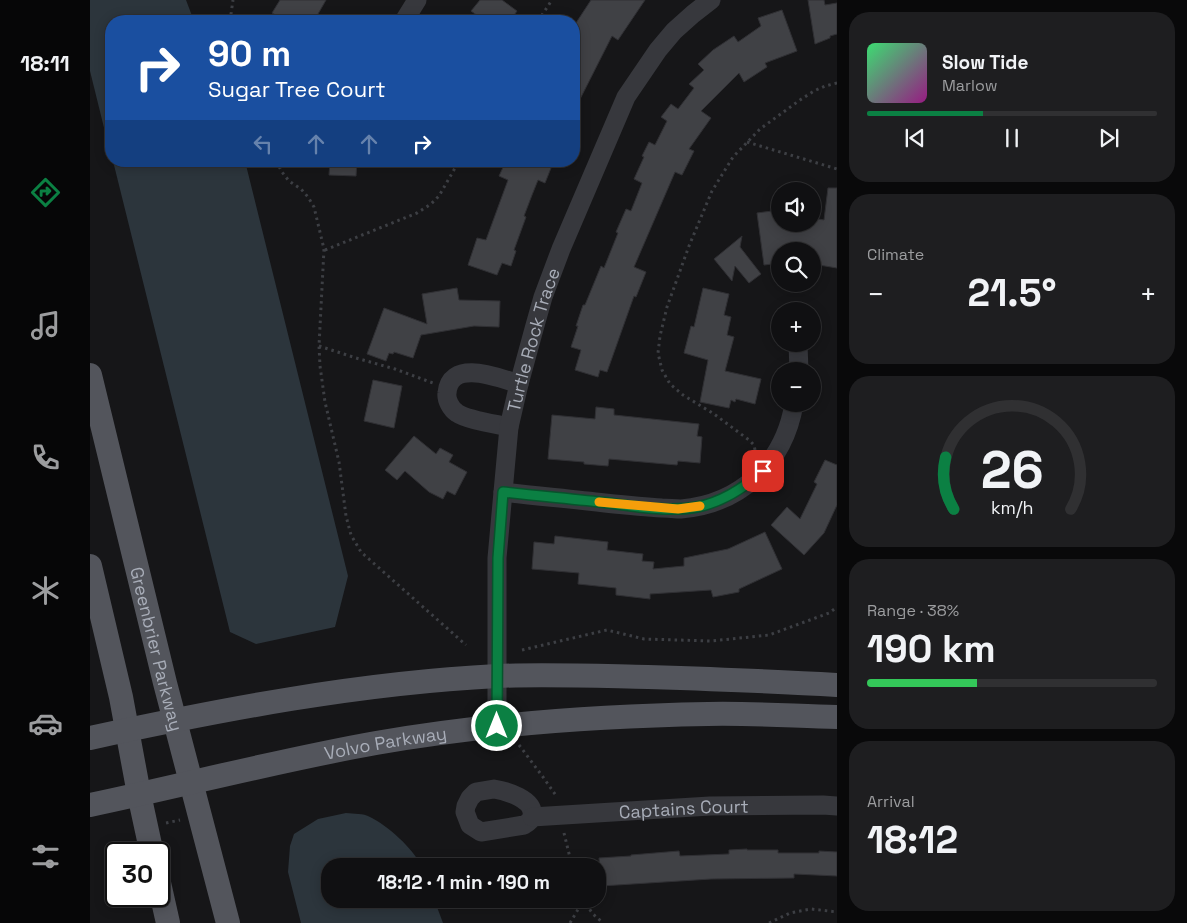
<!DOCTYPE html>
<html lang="en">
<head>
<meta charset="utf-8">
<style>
  :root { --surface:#101012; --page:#1e1e20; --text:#f1f3f6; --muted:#9c9d9f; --line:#303032; --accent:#0b8043 }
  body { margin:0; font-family:"Space Grotesk",sans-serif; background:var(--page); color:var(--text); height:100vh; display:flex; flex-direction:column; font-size:19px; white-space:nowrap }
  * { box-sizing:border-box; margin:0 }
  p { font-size:16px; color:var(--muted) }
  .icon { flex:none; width:28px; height:28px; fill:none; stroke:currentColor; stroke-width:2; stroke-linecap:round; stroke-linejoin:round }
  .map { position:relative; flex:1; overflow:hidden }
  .panel { display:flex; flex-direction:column; gap:12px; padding:12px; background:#09090a; width:350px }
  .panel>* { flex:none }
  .banner { position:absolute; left:15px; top:15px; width:475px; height:152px; border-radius:20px; box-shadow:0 2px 12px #0003,0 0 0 1px var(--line); background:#1a4fa0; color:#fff; overflow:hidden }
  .buttons { position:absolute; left:681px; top:182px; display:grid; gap:10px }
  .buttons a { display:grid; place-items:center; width:50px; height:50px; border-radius:50%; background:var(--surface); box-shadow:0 2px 12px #0003,0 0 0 1px var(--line); font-size:25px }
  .speed { position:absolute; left:15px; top:842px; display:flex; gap:10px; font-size:25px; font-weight:700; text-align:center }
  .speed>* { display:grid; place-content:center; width:65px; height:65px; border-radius:50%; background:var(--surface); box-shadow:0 2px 12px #0003,0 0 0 1px var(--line); line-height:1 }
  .speed .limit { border:2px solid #111; border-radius:8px; background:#fff; color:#111 }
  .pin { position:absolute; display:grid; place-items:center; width:42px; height:42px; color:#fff; margin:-21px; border-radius:10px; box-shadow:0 2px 8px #0006 }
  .me { position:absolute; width:55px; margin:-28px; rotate:0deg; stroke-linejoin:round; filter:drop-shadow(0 0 4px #0008) }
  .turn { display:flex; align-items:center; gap:18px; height:105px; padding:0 20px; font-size:22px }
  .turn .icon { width:65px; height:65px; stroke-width:2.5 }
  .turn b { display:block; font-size:35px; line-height:42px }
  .lanes { display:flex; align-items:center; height:48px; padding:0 20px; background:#0003; justify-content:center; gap:25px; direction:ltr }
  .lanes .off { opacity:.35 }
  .big { font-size:38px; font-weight:600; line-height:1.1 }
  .panel .tile { flex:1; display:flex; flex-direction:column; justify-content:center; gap:8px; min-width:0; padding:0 18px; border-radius:20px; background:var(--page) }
  .panel .dial { align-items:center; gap:0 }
  .dial svg { height:130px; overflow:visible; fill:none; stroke:var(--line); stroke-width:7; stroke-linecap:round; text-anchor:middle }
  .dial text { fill:var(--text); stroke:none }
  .song { display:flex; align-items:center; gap:15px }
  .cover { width:60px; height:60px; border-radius:8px; background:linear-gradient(135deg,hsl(140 70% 55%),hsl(310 70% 35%)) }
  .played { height:5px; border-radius:2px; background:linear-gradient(90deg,var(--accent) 40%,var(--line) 40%) }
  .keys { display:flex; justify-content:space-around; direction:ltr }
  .heat { display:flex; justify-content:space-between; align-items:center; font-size:28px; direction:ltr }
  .charge { height:8px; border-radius:4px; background:linear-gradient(90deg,#34c759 38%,var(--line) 0) }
  .trip { position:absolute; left:231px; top:858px; width:285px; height:50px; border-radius:20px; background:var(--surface); box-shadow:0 2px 12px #0003,0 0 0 1px var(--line); font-weight:600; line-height:50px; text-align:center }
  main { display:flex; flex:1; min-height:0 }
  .menu { display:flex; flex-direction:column; width:90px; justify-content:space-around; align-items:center; background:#060607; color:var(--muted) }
  .menu .icon { width:35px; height:35px }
  .menu .selected { color:var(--accent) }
  .menu b { font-size:22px; color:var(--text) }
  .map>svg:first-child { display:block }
  .water { fill:#2c353c }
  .building { fill:#404145; stroke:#303034 }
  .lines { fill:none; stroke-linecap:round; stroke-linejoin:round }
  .path { stroke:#3d3f44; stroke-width:3; stroke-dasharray:2.5 4; stroke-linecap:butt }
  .minor { stroke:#37383d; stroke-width:19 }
  .major { stroke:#53555c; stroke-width:24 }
  .route-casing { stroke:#07532c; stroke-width:12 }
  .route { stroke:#0b8043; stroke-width:9 }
  .slow { stroke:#f59e0b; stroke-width:9 }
  .labels { text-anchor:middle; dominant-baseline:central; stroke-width:5; stroke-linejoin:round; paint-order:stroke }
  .street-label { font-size:18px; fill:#a8adb8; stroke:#111113 }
</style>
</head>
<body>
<main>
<nav class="menu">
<b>18:11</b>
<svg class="icon selected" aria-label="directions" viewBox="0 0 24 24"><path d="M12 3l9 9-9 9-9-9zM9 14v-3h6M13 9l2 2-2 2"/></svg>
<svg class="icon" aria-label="music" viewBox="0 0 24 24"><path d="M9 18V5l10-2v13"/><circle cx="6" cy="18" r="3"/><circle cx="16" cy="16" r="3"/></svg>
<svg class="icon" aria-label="phone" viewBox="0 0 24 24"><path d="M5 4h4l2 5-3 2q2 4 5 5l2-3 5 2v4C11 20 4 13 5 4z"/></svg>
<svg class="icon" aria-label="climate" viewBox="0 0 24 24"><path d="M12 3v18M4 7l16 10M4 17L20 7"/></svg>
<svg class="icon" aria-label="car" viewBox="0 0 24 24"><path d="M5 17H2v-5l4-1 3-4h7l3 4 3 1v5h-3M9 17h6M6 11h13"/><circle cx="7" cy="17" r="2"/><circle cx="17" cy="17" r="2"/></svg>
<svg class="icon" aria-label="filters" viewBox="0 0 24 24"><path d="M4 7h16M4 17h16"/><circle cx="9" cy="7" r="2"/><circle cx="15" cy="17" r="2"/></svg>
</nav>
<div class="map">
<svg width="747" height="923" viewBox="0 0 747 923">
  <rect width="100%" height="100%" fill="#161618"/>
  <path class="water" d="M0 0H96L104 21H21V156L0 71Z
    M23 161H155L258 576 245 627 166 644 140 632Z
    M256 813C264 814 273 813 280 817 297 825 324 849 331 866H240V899H344L353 923H211L198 872 200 846 204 834 228 819Z"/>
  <path class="building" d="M190 0H236L224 21H197L182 13Z
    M390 0H412L427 11 420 21H395L381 11Z
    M501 0H555L528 40 522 36 484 111V26Z
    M718 0H734L735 5 747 3V34L740 36V38L725 44Z
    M692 10 707 51 675 63 677 67 654 82 649 73 611 111 621 118 599 149 604 151 592 175 585 172 544 267 556 272 546 297 544 296 517 372 510 370 508 377 485 370 491 350 481 347 488 326H486L493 305H495L511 266 514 268 528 233 526 232 536 209 541 211 552 183 544 179 554 157 552 156 559 142 565 145 577 121 571 117 581 104 588 109 604 88 599 84 614 70 608 64 623 50 644 36 648 42 671 26 668 18Z
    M240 161H267L266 176 239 175Z
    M416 161H445L461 168 455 183 448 180 442 195 434 216 436 217 424 250 426 251 421 266 412 263 407 275 378 265 387 238 396 240 418 180 409 176Z
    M738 188H747V268L723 264 725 251H690V263L674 265 667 213 690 210V224H722V218L734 220Z
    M652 236 650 247 671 274 659 283 645 266 642 281 624 259Z
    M367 288 369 300 410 301 409 327 384 326 331 335 323 358 304 352 303 354 299 353 296 361 277 354 294 308 337 324 332 294Z
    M613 288 639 294 634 315 641 317 637 335 644 337 635 371 671 379 665 404 646 399 645 402 641 400 639 408 610 402 618 360 594 353 601 326 604 327Z
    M283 380 312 386 304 428 274 421Z
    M506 407 524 409V415L609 424 607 436 612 437 610 463 588 461 587 465 519 459 518 466 494 464V462L458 459 462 415 505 419Z
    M324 436 346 454 350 448 363 455 359 462 377 472 365 495 357 491 353 499 339 492 315 471 307 480 295 470Z
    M735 460 747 465V505L734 533 714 555 681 525 697 507 710 519 727 484 724 482Z
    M675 532 692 569 649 589V592L623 597 621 590 560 594V599L526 595V588L488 584 489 573 442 569 444 542 464 544 465 536 518 542 517 550 553 554 552 561 564 562 563 569 594 566V558L638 549Z
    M657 849V850H688V853H729V851L747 852V876L704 874V878L621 879 511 886 509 858 541 856V855L589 851 590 856 639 854V850Z"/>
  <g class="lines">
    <path class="path" d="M140 21 143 0
      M448 21 462 0
      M657 142 747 169
      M186 161 192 172 199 181 211 189 218 197 224 207 234 249 229 346 230 366 235 402 249 462 256 516 261 535 271 552 376 645
      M235 250 327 213 341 204 349 196 369 161
      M229 346 266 358 305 369 343 383
      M665 450 664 445 659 440 624 414 593 395 580 384 572 370 568 353 570 336 577 307 599 246 622 191 643 157 670 129 710 100 724 91 735 86 747 83
      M432 650 517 630 554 639 621 641 679 635 739 613 747 607
      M429 745 453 777 467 797
      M76 823 90 820
      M474 833 482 866
      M492 899 503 914 513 923
      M480 923 493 901
      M679 923 700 913 721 909 747 912"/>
    <g class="minor">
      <path d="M314 21 327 0"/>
      <path d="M708 344 709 371"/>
      <path d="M419 427C406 424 377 420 367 413 361 409 356 400 357 393 360 358 409 378 429 384"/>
      <path d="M413 492C447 496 481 499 515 503 534 505 553 507 572 508 578 508 585 509 591 509 651 504 694 463 704 404"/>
      <path id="s1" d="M407 726V558L413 492 419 427 429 384 444 329 453 297 471 249 536 97 568 50 584 31 603 14 621 0"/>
      <path d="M404 789C416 791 445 799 442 816 441 821 438 823 434 825L391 832 380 825 375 812 376 806 380 798 386 792Z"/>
      <path id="s2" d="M442 817 620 806 733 805 747 806"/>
    </g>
    <g class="major">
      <path id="s3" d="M0 375 75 683 138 923"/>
      <path d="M0 566 31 697 49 794 62 854"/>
      <path d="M0 738C134 709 270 683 407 676 457 674 508 676 558 677 621 679 684 681 747 685"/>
      <path id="s4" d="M0 805C95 785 190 760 286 743 395 724 507 716 618 714 661 713 704 716 747 717"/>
      <path d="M69 883 78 923"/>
    </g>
  </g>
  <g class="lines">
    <g class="route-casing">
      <path id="route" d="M407 726 408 558 413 492C448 496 484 499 519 503 548 507 579 512 607 507 633 502 654 488 673 471"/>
    </g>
    <use href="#route" class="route"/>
    <path class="slow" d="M509 502 588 509 610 506"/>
  </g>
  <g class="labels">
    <g class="street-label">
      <text stroke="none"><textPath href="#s1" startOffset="390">Turtle Rock Trace</textPath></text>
      <text stroke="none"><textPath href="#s3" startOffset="282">Greenbrier Parkway</textPath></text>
      <text stroke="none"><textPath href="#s4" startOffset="302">Volvo Parkway</textPath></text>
      <text stroke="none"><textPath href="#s2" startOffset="152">Captains Court</textPath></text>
    </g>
  </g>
</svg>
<div class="buttons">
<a><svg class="icon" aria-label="sound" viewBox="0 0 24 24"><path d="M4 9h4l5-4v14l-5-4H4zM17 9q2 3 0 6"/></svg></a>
<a><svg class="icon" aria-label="search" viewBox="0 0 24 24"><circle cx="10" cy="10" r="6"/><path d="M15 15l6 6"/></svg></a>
<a>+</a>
<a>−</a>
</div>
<div class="speed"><div class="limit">30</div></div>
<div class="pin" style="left:673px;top:471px;background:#d93025"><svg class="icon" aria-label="arrive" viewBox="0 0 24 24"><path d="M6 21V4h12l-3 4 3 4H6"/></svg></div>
<svg class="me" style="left:407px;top:726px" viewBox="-20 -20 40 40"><circle r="17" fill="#0b8043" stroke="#fff" stroke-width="3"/><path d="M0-11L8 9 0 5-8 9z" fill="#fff"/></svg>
<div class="trip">18:12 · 1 min · 190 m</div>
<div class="banner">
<div class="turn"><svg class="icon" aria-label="right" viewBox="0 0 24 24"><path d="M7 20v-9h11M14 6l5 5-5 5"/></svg><div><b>90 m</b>Sugar Tree Court</div></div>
<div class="lanes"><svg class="icon off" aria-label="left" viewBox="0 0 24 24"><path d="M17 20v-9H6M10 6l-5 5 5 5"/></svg><svg class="icon off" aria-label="ahead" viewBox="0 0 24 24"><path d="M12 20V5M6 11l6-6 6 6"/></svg><svg class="icon off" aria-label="ahead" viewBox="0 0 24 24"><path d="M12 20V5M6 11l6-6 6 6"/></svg><svg class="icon" aria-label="right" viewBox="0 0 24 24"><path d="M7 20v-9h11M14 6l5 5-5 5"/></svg></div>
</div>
</div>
<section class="panel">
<div class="tile">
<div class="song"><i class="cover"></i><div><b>Slow Tide</b><p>Marlow</p></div></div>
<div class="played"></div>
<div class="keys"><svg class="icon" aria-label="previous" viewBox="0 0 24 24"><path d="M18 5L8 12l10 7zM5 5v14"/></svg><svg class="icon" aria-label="pause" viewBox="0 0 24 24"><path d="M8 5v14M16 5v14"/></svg><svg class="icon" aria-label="next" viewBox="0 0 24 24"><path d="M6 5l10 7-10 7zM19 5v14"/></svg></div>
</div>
<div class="tile"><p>Climate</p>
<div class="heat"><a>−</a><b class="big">21.5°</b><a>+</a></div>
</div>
<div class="tile dial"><svg viewBox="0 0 100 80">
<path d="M14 69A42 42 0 1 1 86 69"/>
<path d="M14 69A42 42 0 0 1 9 37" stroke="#0b8043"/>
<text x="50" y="56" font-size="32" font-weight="700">26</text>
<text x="50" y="72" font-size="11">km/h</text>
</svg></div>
<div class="tile"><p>Range · 38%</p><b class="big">190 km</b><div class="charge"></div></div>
<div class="tile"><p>Arrival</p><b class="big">18:12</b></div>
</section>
</main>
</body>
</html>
